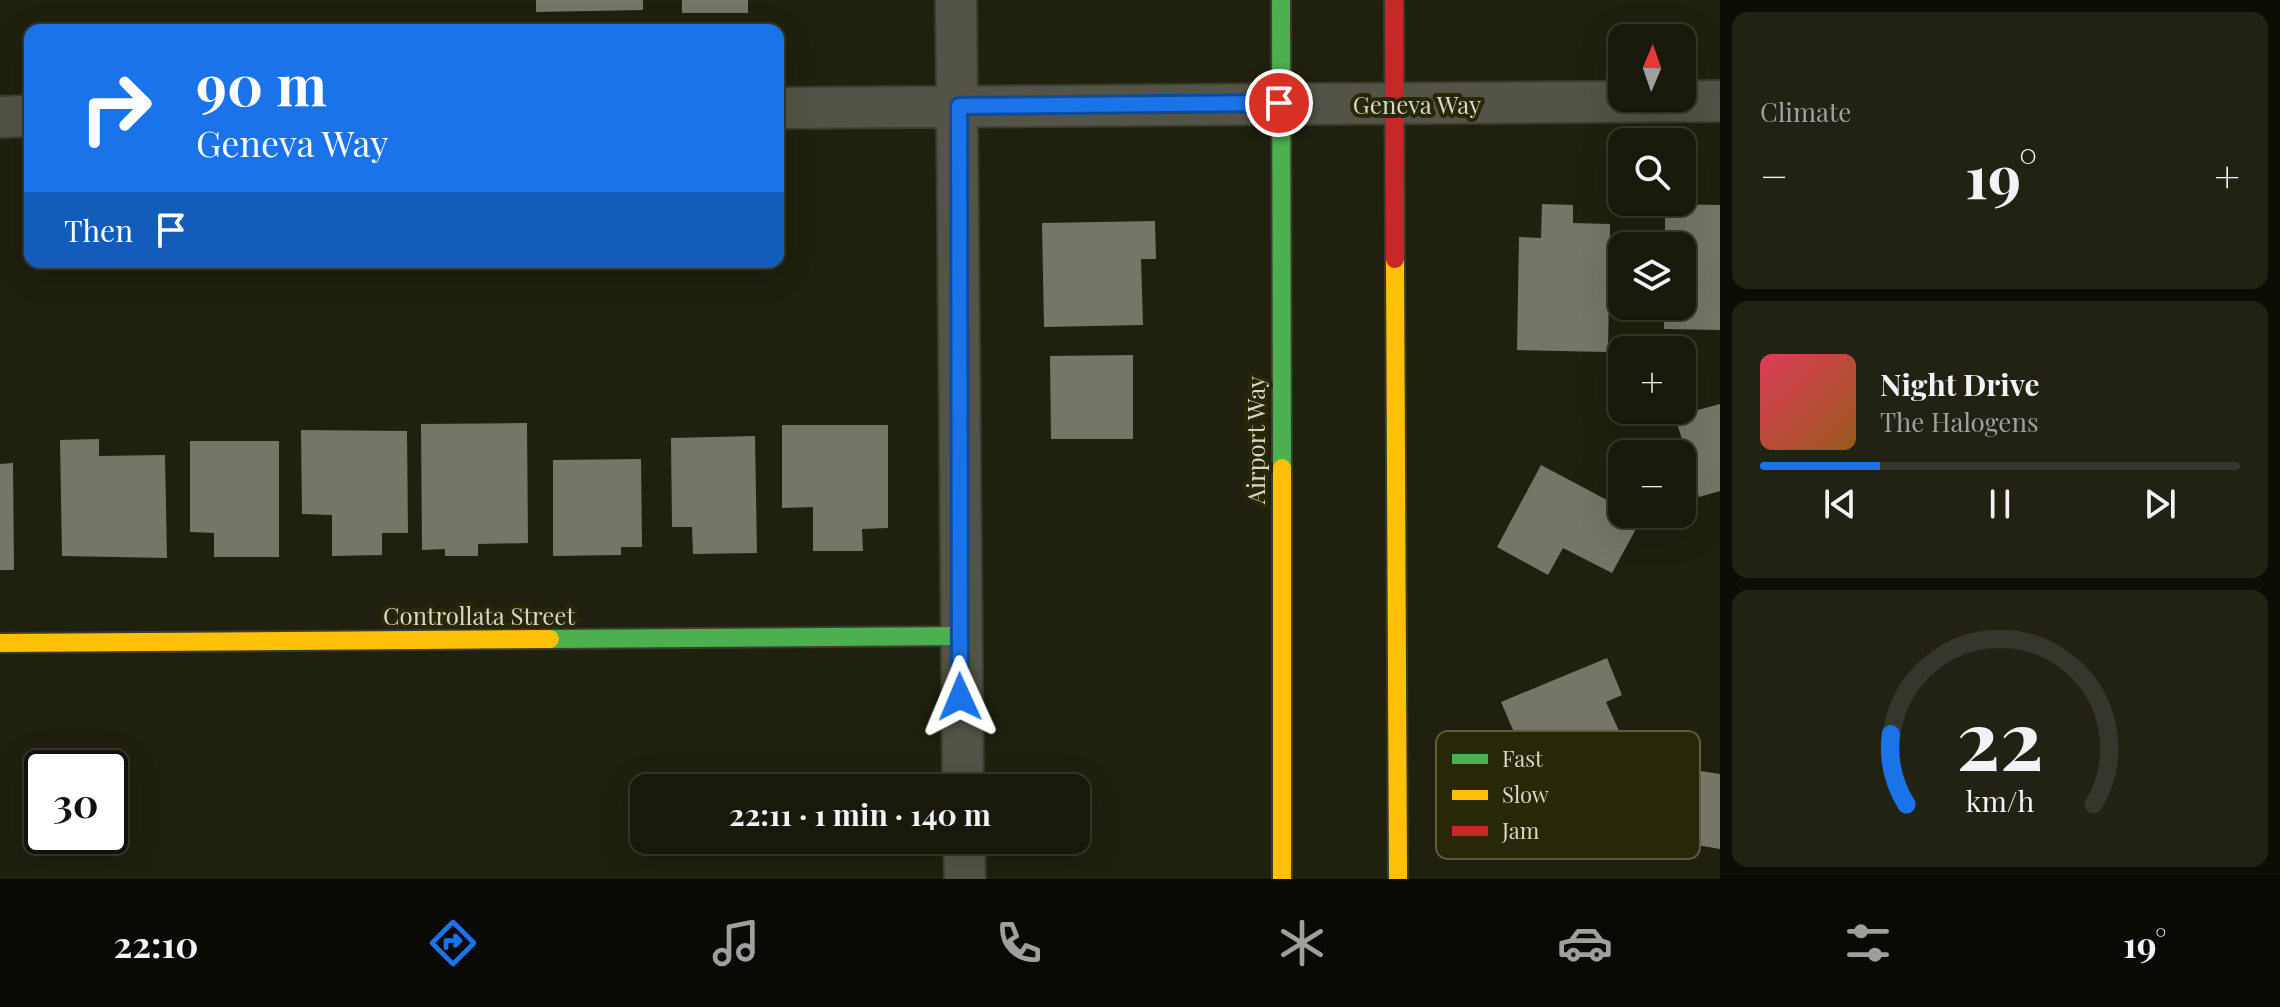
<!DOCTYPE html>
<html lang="en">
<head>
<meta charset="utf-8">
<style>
  :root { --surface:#18180b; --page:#212114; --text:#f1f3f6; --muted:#9fa09d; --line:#36372c; --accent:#1a73e8 }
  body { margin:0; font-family:"Playfair Display",serif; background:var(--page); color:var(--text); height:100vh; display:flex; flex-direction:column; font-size:30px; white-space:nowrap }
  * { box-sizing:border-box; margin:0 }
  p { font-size:26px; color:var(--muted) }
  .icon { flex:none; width:44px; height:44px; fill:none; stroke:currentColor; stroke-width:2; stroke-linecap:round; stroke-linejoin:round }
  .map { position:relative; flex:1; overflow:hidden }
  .panel { display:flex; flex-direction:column; gap:12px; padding:12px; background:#0d0d06; width:560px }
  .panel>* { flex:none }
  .hud { position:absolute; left:24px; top:24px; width:760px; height:244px; border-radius:16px; box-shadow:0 8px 32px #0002,0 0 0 2px var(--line); background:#1a73e8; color:#fff; overflow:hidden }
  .needle { width:52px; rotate:2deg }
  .tools { position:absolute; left:1608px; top:24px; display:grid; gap:16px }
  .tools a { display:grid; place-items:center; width:88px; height:88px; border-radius:16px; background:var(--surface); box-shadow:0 8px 32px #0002,0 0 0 2px var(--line); font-size:40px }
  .speed { position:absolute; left:24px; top:750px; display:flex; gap:16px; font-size:40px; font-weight:700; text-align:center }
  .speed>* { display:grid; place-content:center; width:104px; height:104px; border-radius:50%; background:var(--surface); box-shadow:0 8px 32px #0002,0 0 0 2px var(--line); line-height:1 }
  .speed .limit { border:4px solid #111; border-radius:12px; background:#fff; color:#111 }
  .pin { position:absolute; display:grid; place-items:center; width:68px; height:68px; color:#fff; margin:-34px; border:4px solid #fff; border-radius:50%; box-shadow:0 2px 8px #0007 }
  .me { position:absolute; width:88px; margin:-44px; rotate:359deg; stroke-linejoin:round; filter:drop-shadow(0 0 6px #0008) }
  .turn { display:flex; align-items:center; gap:28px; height:168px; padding:0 40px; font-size:36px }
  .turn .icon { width:104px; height:104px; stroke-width:2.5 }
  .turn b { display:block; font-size:56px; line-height:68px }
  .then { display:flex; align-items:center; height:76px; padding:0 40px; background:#0003; gap:16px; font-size:30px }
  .big { font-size:60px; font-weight:700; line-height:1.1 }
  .panel .card { flex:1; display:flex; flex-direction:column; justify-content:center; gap:12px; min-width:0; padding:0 28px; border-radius:16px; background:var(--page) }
  .panel .dial { align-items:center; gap:0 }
  .dial svg { height:208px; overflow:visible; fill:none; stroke:var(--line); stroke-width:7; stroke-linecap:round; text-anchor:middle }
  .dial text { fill:var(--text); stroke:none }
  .song { display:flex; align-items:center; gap:24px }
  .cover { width:96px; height:96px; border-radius:12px; background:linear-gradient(135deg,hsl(350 70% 55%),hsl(30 70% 35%)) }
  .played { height:8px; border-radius:4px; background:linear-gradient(90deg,var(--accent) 25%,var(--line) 25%) }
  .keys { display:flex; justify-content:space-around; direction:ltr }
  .heat { display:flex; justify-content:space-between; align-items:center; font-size:44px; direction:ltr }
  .trip { position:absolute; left:630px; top:774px; width:460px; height:80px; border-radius:16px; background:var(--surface); box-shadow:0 8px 32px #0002,0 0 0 2px var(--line); font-weight:700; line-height:80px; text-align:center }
  .dock { display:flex; height:128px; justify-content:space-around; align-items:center; background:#0a0a04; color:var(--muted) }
  .dock .icon { width:56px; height:56px }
  .dock .on { color:var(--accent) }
  .dock b { font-size:36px; color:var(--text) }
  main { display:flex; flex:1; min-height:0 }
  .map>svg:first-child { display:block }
  .building { fill:#767668 }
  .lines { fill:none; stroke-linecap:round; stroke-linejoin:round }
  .street-casing { stroke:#3b3c2e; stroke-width:44 }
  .fast-casing { stroke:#3b3c2e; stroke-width:22 }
  .slow-casing { stroke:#3b3c2e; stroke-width:22 }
  .jam-casing { stroke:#3b3c2e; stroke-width:22 }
  .street { stroke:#535347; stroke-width:40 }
  .fast { stroke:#4caf50; stroke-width:18 }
  .slow { stroke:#ffc107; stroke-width:18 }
  .jam { stroke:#c62828; stroke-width:18 }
  .route-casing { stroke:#114b97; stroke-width:20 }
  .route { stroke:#1a73e8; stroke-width:14 }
  .labels { text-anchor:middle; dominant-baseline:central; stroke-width:8; stroke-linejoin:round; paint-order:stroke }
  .street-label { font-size:24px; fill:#d6d7c4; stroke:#282707 }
  .key { fill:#282707; stroke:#5c5c40; stroke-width:2 }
  .key-label { font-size:22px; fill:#d6d7c4 }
</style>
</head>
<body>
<main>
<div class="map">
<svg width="1720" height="879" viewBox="0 0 1720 879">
  <rect width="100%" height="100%" fill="#20200f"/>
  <path class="building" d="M536 0H643V10L536 12Z
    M682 0H748V13H682Z
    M1542 204 1573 205V223L1610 224 1608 352 1517 350 1519 237 1541 238Z
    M1665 204 1720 205V330L1664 329V306H1682V246H1665Z
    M1155 221 1156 259H1141L1143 325 1044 327 1042 223Z
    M1133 355V439H1051L1050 356Z
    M1720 404V491L1699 497 1675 416Z
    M527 423 528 543 478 544V556H445V549L422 550 421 424Z
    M782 425H888V528L862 529 863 551H813V507L782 508Z
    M301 430 407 431 408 533H382V555L332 556V515L302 514Z
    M755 436 757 553 693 554 692 527H672L671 438Z
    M99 439V456L165 455 167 558 62 556 60 440Z
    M190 441H279V557H214V533L190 532Z
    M641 459 642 547H621V555L553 556V460Z
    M13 463 14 570H0V464Z
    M1541 465 1622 508V514L1642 518 1612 573 1563 548 1548 575 1497 547Z
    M1607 658 1622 695 1606 702 1624 742 1534 779 1501 702Z
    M1674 767 1720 774V849L1662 839Z"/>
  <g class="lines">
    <g class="street-casing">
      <path id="street" d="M956 0 963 788
        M778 108 1720 101
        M0 117 30 116
        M964 840 965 879"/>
    </g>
    <g class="fast-casing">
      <path id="fast" d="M1281 0 1282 468
        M550 639 959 636"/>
    </g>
    <g class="slow-casing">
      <path id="slow" d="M1395 259 1398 879
        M1282 468V879
        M0 643 550 639"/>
    </g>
    <g class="jam-casing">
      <path id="jam" d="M1394 0 1395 259"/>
    </g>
    <use href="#street" class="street"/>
    <use href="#fast" class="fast"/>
    <use href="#slow" class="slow"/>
    <use href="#jam" class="jam"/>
  </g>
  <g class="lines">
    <g class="route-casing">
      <path id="route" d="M960 697 959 106 1279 103"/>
    </g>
    <use href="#route" class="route"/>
  </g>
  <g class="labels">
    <g class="street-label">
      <text x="1417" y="104">Geneva Way</text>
      <text transform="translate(1255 440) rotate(-90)">Airport Way</text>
      <text x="479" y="615">Controllata Street</text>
    </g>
  </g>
  <rect x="1436" y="731" width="264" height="128" rx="12" class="key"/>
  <rect x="1452" y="754" width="36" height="10" fill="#4caf50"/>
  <rect x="1452" y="790" width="36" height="10" fill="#ffc107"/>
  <rect x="1452" y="826" width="36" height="10" fill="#c62828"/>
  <g class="key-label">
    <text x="1502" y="767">Fast</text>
    <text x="1502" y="803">Slow</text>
    <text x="1502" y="839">Jam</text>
  </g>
</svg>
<div class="tools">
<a><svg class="needle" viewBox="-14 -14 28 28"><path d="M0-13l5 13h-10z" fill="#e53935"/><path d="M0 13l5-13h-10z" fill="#9fa09d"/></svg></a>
<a><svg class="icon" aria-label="search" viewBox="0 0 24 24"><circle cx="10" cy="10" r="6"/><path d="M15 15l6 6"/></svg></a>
<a><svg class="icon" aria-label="layers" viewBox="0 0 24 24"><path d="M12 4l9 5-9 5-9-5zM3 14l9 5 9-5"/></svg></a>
<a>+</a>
<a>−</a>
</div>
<div class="speed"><div class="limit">30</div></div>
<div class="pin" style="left:1279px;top:103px;background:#d93025"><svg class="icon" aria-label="arrive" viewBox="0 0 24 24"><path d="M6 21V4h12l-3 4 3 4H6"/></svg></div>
<svg class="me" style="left:960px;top:697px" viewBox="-20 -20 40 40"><path d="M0-17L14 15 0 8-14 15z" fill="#1a73e8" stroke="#fff" stroke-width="4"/></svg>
<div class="trip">22:11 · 1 min · 140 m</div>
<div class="hud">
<div class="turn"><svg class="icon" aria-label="right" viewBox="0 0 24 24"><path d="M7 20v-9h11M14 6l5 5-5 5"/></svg><div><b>90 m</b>Geneva Way</div></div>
<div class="then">Then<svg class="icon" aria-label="arrive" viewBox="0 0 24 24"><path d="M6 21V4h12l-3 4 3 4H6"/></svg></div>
</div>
</div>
<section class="panel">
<div class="card"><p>Climate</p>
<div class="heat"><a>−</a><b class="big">19°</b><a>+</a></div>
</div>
<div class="card">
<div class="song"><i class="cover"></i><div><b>Night Drive</b><p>The Halogens</p></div></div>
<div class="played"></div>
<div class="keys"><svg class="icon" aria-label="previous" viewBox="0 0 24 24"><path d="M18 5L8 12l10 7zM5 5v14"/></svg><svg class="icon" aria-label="pause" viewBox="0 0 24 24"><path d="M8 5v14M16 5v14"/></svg><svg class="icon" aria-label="next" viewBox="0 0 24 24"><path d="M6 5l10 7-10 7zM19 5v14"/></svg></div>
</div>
<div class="card dial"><svg viewBox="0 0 100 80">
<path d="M14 69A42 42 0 1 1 86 69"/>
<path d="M14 69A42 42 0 0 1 8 42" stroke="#1a73e8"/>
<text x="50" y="56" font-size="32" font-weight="700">22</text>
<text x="50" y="72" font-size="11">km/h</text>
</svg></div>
</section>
</main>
<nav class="dock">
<b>22:10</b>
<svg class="icon on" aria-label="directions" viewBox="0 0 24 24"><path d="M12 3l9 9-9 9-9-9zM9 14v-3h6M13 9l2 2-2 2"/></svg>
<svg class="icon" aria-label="music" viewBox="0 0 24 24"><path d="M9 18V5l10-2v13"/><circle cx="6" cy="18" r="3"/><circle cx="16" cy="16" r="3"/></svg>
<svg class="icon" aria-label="phone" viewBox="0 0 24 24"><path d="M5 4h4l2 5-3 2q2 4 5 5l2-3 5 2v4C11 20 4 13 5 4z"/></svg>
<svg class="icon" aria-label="climate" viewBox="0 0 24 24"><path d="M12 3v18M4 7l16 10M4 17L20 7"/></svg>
<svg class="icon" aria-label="car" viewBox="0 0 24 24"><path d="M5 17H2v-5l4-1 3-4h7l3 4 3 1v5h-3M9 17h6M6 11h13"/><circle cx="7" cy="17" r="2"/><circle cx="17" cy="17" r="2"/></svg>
<svg class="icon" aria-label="filters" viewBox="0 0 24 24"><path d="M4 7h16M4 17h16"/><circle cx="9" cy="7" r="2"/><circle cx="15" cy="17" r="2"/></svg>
<b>19°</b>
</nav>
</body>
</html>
